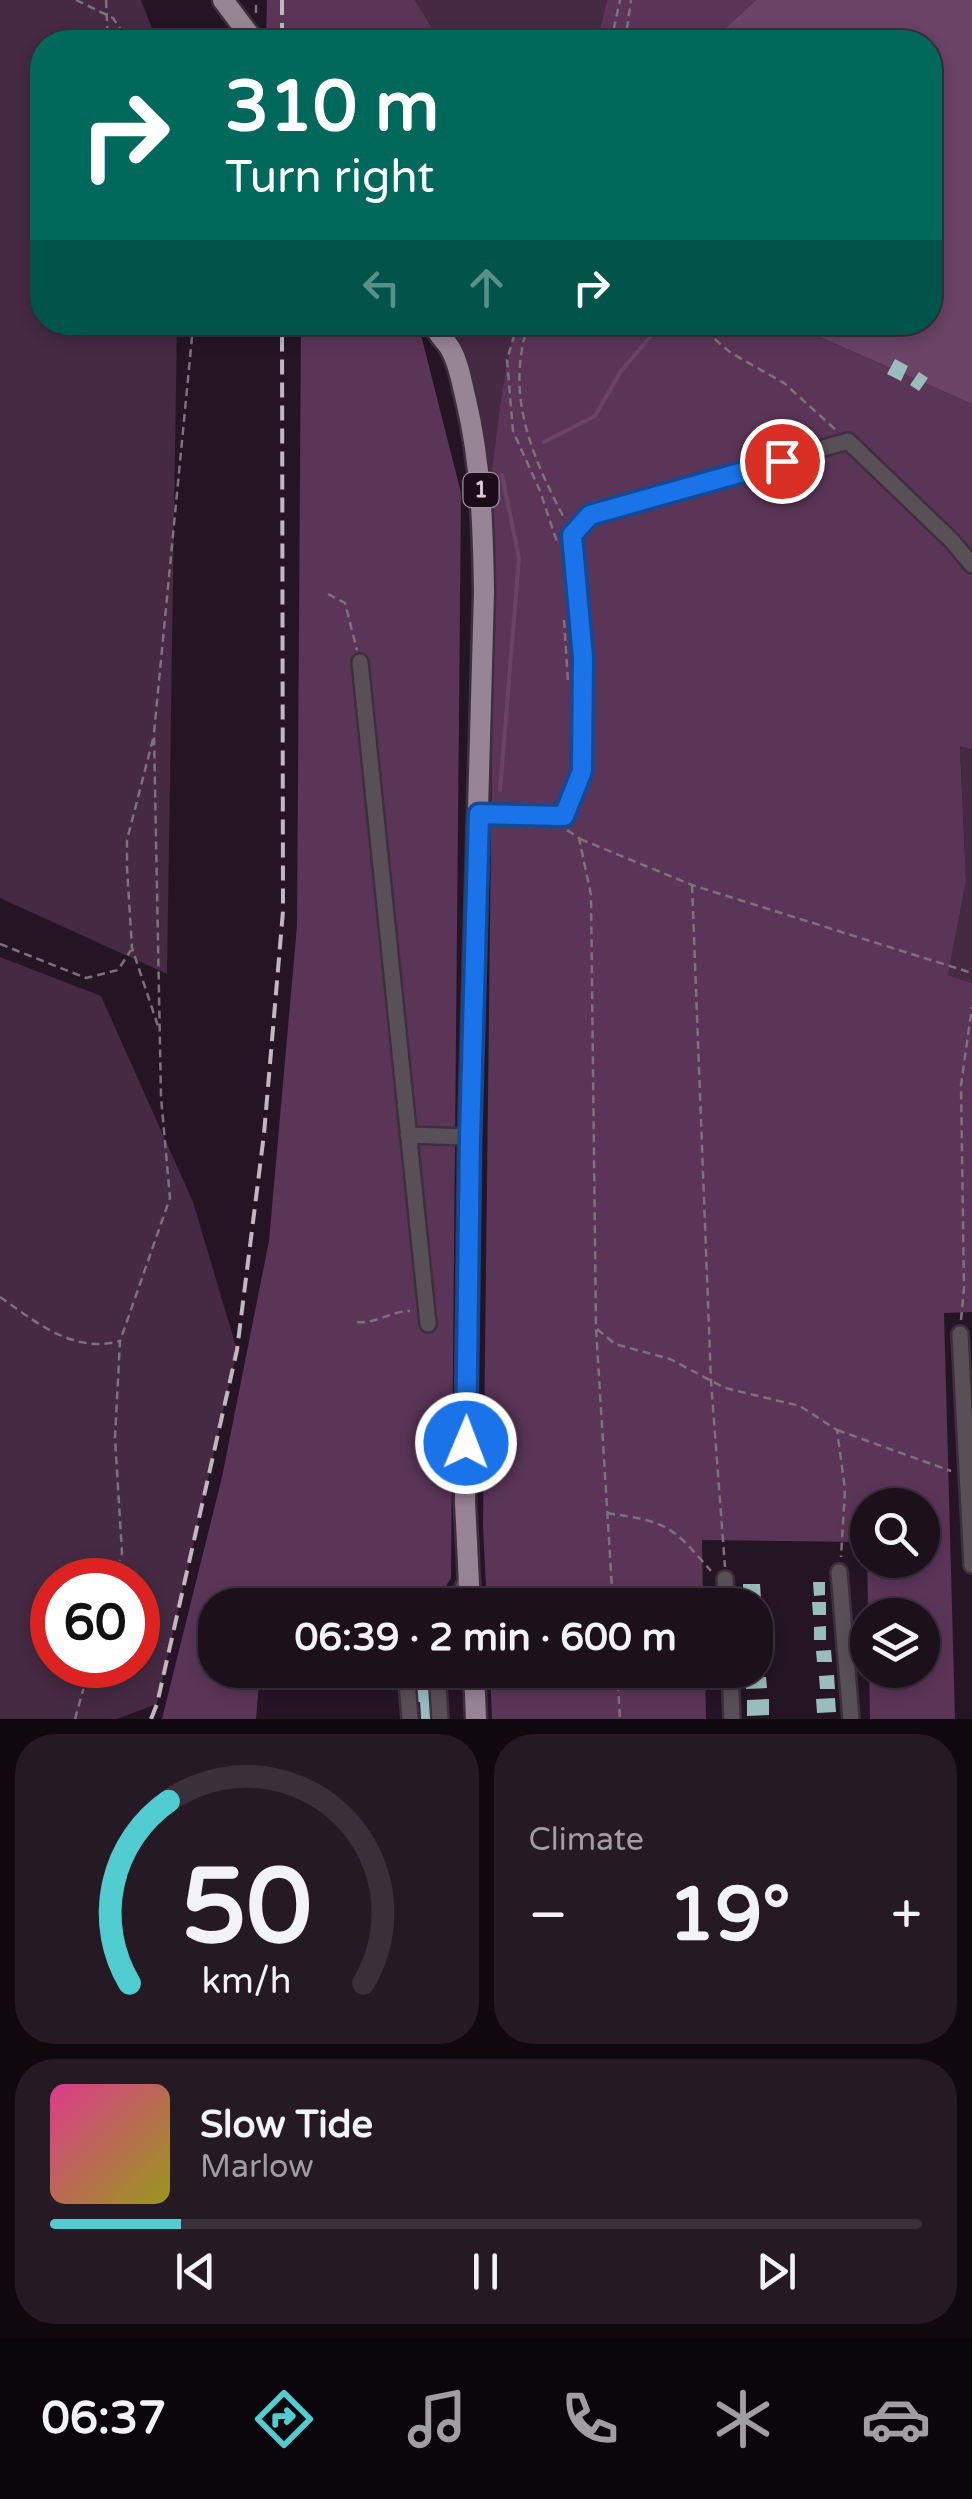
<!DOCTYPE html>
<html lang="en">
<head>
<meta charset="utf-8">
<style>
  :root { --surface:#1c101b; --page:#251924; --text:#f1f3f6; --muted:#a09da3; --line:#3a303a; --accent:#51ccd1 }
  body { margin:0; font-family:"Varela Round",sans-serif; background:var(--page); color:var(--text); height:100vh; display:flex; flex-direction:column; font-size:38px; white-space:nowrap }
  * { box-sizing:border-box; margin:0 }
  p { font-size:32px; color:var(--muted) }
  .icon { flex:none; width:55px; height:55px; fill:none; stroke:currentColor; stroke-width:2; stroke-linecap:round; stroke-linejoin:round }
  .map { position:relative; height:1719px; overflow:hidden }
  .side { display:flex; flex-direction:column; gap:15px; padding:15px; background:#0f090f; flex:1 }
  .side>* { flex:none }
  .guide { position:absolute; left:30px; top:30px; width:912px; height:305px; border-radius:40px; box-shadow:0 5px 15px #0003,0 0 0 2px var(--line); background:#00695c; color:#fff; overflow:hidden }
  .fabs { position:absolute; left:850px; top:1488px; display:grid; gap:20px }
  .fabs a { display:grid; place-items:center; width:90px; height:90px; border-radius:50%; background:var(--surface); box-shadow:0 5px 15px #0003,0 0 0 2px var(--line); font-size:50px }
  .speed { position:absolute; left:30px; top:1558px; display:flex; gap:20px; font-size:50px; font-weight:700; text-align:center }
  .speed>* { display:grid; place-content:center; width:130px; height:130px; border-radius:50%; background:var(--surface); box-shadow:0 5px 15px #0003,0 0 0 2px var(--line); line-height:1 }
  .speed .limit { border:15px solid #d22; background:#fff; color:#111 }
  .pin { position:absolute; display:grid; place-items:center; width:85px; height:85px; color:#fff; margin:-42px; border:5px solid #fff; border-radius:50%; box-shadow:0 2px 10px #0007 }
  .me { position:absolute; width:110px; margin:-55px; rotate:1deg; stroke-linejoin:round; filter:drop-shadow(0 0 8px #0008) }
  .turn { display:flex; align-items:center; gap:35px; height:210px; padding:0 30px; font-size:45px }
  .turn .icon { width:130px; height:130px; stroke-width:2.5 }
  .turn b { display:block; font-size:70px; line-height:85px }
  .lanes { display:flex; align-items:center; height:95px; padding:0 30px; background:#0003; justify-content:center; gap:50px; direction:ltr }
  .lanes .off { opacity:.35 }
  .big { font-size:75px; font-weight:700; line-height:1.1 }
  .side .widget { flex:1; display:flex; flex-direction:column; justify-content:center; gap:15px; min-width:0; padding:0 35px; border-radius:40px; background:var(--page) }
  .side .dial { align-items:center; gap:0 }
  .dial svg { height:260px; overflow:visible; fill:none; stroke:var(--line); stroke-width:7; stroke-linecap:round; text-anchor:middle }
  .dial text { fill:var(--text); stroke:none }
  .song { display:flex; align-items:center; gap:30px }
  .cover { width:120px; height:120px; border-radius:15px; background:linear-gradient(135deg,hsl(330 70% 55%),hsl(60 70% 35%)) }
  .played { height:10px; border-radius:5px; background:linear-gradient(90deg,var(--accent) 15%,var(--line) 15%) }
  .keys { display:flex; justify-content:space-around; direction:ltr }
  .heat { display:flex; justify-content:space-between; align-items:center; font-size:55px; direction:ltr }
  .side .tiles { flex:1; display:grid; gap:15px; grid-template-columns:1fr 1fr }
  .widget:last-child { grid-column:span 2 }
  .trip { position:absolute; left:198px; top:1588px; width:575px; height:100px; border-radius:40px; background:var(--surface); box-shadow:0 5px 15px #0003,0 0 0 2px var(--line); font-weight:700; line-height:100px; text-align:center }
  .tabs { display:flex; height:160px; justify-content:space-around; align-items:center; background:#0b060b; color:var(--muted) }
  .tabs .icon { width:70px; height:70px }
  .tabs .active { color:var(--accent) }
  .tabs b { font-size:45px; color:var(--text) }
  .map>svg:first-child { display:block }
  .green { fill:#462943; fill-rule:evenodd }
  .forest { fill:#5b3558; fill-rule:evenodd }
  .water { fill:#6a4366 }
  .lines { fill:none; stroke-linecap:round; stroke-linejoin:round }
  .stream { stroke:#6a4366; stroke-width:4 }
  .building { fill:#99bcbd }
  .minor-casing { stroke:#3e2f3d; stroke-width:20 }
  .major-casing { stroke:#3e2f3d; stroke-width:25 }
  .path { stroke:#7e707c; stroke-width:2.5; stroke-dasharray:8 5; stroke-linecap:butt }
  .minor { stroke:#595057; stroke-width:15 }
  .major { stroke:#978494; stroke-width:20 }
  .rail { stroke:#c2b6c0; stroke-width:4; stroke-dasharray:15 8; stroke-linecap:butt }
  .major-bridge-casing { stroke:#3e2f3d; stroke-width:25; stroke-linecap:butt }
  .major-bridge { stroke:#978494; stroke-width:20 }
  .route-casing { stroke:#114b97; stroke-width:25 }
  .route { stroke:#1a73e8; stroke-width:18 }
  .labels { text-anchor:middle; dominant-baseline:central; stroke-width:10; stroke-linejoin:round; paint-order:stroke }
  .shield { fill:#1c0c1a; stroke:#a0939e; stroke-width:2.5 }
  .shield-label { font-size:22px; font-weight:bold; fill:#d9cdd7 }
</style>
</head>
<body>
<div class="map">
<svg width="972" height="1719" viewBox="0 0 972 1719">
  <rect width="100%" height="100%" fill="#251524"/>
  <path class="green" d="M0 0H141L157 42H42V322L177 323 167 974 0 898Z
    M415 0H607L597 42H432V28Z
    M435 323H515L502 391 490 492 478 466Z
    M960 745 972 749V983L948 975 966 882Z
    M0 957 101 996 193 1202 237 1350 157 1704 117 1719H0ZM52 1580H138V1665H52Z"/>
  <path class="forest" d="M267 0H415L432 28V42H266Z
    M607 0H756L710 42H597Z
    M301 323H418L461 493 451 1578 434 1605H215V1670H260L256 1719H162L222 1477 269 1241 297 926Z
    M515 323H788L972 404V749L960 746 966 882 948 975 972 983V1312L944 1313 955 1719H870L869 1670H922V1615H868L867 1542 702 1540 703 1605H487L483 1527 493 666 489 495 502 391ZM868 1505H922V1560H868Z
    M490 1670H705L706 1719H492Z"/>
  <path class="water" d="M756 0H972V404L788 323 930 322V42H710Z"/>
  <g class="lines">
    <path class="stream" d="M544 442 595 416 621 371 663 322
      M500 790 519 558 502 475"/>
  </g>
  <path class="building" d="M895 359 908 366 901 381 887 374Z
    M919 372 928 378 919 391 910 385Z
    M813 1582H825V1595L814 1596Z
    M743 1584H760L762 1615H755V1605H743Z
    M812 1602H826V1615H813Z
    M826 1626V1640H814V1627Z
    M831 1650 832 1662H817L816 1651Z
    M834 1675 835 1689H820L819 1676Z
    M766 1677 767 1688 746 1689V1678Z
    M441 1679 437 1719H421L420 1702H414L412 1681Z
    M835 1698 836 1712 817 1713 816 1699Z
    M769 1699V1715L747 1716V1700Z"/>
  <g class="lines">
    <g class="minor-casing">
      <path id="minor" d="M360 662 428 1324
        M479 814 564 816 583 771V658L572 535 589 515 848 441 952 541 972 565
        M408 1135 469 1137
        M960 1334 972 1565
        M839 1572 851 1719
        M725 1579 727 1605
        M456 1605 467 1578
        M437 1670 440 1719
        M730 1670 732 1719
        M410 1719 407 1681 413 1670"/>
    </g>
    <g class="major-casing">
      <path id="major" d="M223 0 244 28
        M435 322C436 335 444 338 450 348 459 363 462 384 466 400 481 463 483 527 484 592L469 1137 465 1502 470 1605
        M474 1670 476 1719"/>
    </g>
    <path class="path" d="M76 0 113 18 129 42
      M106 0 108 42
      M256 13V0
      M126 36 143 42
      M611 42 620 0
      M625 42 631 0
      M518 322 507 360 513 431 540 491 557 542
      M529 322C504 395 532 456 565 520
      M695 322 731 353 784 383 836 430
      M192 336V322
      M328 594 345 603 357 650
      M564 620 568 682
      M153 739 127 840V868L132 948 159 1029
      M567 830 579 838 591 895 596 1328 613 1605
      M580 839 692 885 972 973
      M692 885 711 1381 725 1567
      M0 944 86 978 118 970 131 950
      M0 1297C36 1322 73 1354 120 1341
      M961 1320 964 1288 961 1085 972 1007
      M357 1322C376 1324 391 1311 410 1311
      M597 1329 615 1344 670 1359 725 1388 800 1406 837 1430 845 1489 841 1557
      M837 1430 951 1471
      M607 1513C668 1522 671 1525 711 1571
      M114 1580 122 1553 115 1438 120 1341 170 1198 161 1097 154 733 192 337 183 322
      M617 1670 620 1719
      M75 1719 90 1665"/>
    <use href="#minor" class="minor"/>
    <use href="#major" class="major"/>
    <path class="rail" d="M282 0V42
      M151 1719 157 1704 237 1350 264 1134 283 911 282 322"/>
    <g class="major-bridge-casing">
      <path id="major-bridge" d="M244 28 255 42"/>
    </g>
    <use href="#major-bridge" class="major-bridge"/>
  </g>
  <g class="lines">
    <g class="route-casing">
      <path id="route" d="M466 1443 470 1137 479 814 564 816 582 771 583 658 572 535 590 515 782 461"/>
    </g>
    <use href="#route" class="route"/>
  </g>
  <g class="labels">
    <rect class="shield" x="463.5" y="473" width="35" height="34" rx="8"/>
    <g class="shield-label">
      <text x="481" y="490">1</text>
    </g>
  </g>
</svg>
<div class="fabs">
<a><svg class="icon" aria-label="search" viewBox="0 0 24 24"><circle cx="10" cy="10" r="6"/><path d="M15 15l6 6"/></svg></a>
<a><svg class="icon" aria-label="layers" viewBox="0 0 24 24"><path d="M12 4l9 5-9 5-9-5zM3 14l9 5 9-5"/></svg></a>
</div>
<div class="speed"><div class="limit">60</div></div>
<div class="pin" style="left:782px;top:461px;background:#d93025"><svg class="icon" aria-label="arrive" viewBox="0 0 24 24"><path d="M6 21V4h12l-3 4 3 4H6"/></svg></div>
<svg class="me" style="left:466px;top:1443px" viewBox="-20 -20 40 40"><circle r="17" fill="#1a73e8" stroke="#fff" stroke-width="3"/><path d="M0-11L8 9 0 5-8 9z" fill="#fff"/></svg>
<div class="trip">06:39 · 2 min · 600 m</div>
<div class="guide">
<div class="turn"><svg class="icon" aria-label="right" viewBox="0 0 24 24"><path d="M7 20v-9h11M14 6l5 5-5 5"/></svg><div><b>310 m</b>Turn right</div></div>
<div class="lanes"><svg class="icon off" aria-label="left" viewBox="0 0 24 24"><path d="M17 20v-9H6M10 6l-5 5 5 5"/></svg><svg class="icon off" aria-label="ahead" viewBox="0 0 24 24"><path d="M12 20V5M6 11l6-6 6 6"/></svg><svg class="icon" aria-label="right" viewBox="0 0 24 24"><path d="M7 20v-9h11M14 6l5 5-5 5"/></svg></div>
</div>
</div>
<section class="side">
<div class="tiles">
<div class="widget dial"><svg viewBox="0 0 100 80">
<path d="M14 69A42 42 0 1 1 86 69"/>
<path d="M14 69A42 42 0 0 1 26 13" stroke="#51ccd1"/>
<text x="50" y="56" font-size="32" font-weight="700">50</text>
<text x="50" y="72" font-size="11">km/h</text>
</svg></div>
<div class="widget"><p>Climate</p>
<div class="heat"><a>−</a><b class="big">19°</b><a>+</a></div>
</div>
<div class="widget">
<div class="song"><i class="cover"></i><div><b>Slow Tide</b><p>Marlow</p></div></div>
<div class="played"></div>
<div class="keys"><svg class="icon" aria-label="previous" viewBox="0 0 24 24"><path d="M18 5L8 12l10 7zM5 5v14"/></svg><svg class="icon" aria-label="pause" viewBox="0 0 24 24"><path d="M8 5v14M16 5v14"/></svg><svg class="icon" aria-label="next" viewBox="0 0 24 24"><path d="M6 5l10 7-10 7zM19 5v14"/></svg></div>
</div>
</div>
</section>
<nav class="tabs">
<b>06:37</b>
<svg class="icon active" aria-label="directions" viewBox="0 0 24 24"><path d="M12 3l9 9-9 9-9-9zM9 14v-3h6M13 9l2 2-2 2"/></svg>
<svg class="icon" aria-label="music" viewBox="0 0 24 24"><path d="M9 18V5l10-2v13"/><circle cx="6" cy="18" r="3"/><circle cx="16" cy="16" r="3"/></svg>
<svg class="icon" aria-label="phone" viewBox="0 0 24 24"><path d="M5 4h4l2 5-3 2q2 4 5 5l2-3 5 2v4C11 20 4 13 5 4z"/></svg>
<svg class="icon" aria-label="climate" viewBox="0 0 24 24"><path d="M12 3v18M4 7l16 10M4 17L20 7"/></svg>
<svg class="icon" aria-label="car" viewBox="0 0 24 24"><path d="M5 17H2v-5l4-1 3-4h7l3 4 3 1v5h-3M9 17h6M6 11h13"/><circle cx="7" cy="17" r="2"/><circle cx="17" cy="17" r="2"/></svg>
</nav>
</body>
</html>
